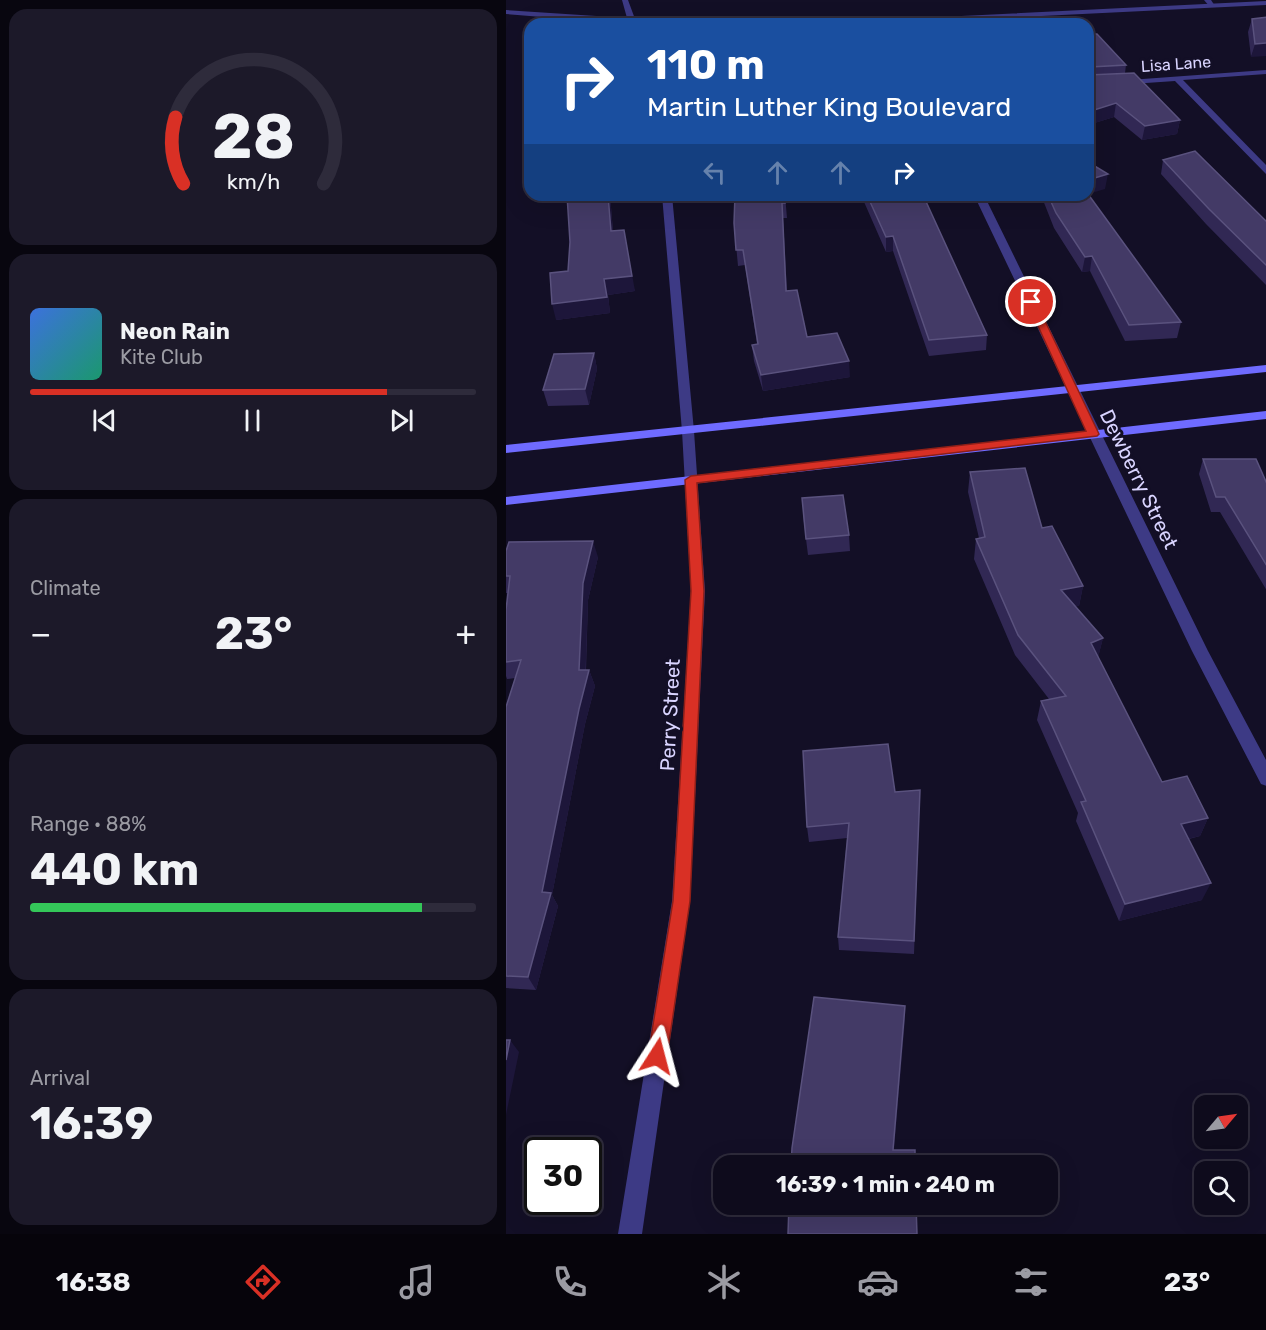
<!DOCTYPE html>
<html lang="en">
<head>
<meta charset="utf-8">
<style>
  :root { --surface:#0e0b1c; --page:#1c1929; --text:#f1f3f6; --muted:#9b9ba3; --line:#2e2b3b; --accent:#d93025 }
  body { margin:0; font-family:Rubik,sans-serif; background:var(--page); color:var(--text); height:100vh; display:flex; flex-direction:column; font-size:22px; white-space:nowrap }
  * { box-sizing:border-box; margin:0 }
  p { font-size:20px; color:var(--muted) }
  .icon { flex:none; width:33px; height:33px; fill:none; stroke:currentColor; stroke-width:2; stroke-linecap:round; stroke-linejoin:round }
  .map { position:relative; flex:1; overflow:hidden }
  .panel { display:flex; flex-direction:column; gap:9px; padding:9px; background:#08060f; width:506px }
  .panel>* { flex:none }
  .guide { position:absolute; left:18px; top:18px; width:570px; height:183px; border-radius:18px; box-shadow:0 6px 24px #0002,0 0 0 2px var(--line); background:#1a4fa0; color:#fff; overflow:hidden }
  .needle { width:39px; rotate:61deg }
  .controls { position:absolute; left:688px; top:1095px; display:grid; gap:12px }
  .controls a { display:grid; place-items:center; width:54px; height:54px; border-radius:12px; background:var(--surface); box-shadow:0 6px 24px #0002,0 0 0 2px var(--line); font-size:30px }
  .speed { position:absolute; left:18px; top:1137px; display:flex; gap:12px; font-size:30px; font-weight:700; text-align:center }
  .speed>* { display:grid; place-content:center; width:78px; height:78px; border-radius:50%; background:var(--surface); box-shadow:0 6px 24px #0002,0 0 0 2px var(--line); line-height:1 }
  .speed .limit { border:3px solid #111; border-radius:9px; background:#fff; color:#111 }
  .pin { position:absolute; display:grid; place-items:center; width:51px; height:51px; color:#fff; margin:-26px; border:3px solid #fff; border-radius:50%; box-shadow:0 2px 6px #0007 }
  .me { position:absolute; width:66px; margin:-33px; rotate:9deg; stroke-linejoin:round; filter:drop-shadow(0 0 4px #0008) }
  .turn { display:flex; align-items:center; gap:21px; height:126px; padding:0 24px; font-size:27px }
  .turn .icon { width:78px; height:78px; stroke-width:2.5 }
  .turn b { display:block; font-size:42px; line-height:51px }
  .lanes { display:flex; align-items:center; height:57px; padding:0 24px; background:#0003; justify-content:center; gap:30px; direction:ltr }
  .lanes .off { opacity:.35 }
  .big { font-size:45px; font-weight:700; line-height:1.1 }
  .panel .tile { flex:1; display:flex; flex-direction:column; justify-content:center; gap:9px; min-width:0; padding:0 21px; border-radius:18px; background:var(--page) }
  .panel .dial { align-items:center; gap:0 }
  .dial svg { height:156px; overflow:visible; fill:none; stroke:var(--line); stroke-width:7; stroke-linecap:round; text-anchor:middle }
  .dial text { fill:var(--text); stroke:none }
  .song { display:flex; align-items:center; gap:18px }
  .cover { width:72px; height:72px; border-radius:9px; background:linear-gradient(135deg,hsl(220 70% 55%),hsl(160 70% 35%)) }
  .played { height:6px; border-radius:3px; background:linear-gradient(90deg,var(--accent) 80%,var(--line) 80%) }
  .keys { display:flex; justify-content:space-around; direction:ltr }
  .heat { display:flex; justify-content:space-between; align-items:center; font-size:33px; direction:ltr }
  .charge { height:9px; border-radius:4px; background:linear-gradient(90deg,#34c759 88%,var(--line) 0) }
  .trip { position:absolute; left:207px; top:1155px; width:345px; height:60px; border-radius:18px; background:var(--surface); box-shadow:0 6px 24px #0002,0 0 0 2px var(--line); font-weight:700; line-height:60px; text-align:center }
  .tab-bar { display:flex; height:96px; justify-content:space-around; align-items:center; background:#06040b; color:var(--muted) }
  .tab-bar .icon { width:42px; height:42px }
  .tab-bar .active { color:var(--accent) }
  .tab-bar b { font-size:27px; color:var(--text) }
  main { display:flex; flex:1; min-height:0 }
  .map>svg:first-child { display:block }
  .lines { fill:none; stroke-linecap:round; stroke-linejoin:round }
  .service { fill:#3d3a85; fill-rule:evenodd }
  .minor { fill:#3d3a85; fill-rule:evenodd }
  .secondary { fill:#6f6bff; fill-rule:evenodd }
  .wall { fill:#312854 }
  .shaded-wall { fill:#1d163a }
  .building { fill:#433a66; stroke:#5a527e; stroke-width:1.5 }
  .route { fill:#d93025; stroke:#8d1f18; stroke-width:1.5 }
  .labels { text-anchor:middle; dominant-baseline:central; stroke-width:6; stroke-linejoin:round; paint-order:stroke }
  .far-street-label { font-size:16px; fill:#d9d4ff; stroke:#130f26 }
  .street-label { font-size:20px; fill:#d9d4ff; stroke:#130f26 }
</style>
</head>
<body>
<main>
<section class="panel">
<div class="tile dial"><svg viewBox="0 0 100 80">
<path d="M14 69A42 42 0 1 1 86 69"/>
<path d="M14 69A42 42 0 0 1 10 35" stroke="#d93025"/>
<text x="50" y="56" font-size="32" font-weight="700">28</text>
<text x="50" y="72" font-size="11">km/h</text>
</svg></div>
<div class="tile">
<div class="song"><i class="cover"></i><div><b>Neon Rain</b><p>Kite Club</p></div></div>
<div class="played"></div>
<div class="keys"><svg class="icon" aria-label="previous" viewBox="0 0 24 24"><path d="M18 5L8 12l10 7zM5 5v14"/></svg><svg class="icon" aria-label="pause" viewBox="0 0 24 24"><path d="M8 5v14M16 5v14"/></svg><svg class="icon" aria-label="next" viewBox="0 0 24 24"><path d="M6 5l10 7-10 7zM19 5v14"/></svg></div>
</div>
<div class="tile"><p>Climate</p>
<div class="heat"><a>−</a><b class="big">23°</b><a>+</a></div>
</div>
<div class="tile"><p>Range · 88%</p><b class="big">440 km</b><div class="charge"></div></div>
<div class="tile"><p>Arrival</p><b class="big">16:39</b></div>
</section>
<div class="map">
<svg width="761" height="1234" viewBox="0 0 761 1234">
  <rect width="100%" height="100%" fill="#130f26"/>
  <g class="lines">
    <path class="service" d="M698 0H705L709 6 704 7Z"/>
    <path class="minor" d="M116 0H122L129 19 217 22 221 24H123L0 14V10L121 18Z
      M761 1V5L414 22 238 24 242 22 414 18Z
      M761 70V74L677 80 761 166V175L669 81 582 87V83Z
      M156 195H166L188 431 199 591 184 901 136 1234H112L166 901 185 591 176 431Z
      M468 195H478L702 651 761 762V786L755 784 686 651Z"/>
    <path class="secondary" d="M761 365V372L0 453V445Z
      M761 411V419L0 505V497Z"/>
  </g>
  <path class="wall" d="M761 17 745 57 742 32 746 19Z
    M582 34 620 65 619 73 674 120 671 134 636 140 608 117 582 125Z
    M657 160 761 222V286L700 224 655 174Z
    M48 195H104L107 231 129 291 102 295 104 313 50 320 62 271 64 242 62 200 49 201Z
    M279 195 281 218H277L281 291 301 337 344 377 257 391 248 361 246 345 251 344 239 265 232 266 228 223Z
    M355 195H417L481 335 480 350 423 356 387 251 380 252Z
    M535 195H582L675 322 671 338 619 341 584 271 576 272 548 228Z
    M88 353 91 369 83 405 42 406 37 390Z
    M697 459 761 484V591L714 512H705L693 474Z
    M464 472 536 528 577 586 573 606H569L597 638 592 657 656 782 702 818 694 836 683 839 696 900 613 921 570 821 572 813 531 720 535 701 543 699 509 655 468 559 470 539 473 538 462 492Z
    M297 515 343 535 344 551 302 555Z
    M0 551 92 557 82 600 80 670H83L89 686 79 724 46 895 52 906 30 990 0 988V707L9 678 1 679 0 676V610L2 593H0Z
    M414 790 408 954 333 950 332 937 341 838 303 842 301 827 389 792Z"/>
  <path class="shaded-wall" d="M761 43V56L745 57 749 44Z
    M610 103 608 117 582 125V112Z
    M674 120 671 134 636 140 639 126Z
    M602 174 599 189 582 194V180Z
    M102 195H104L108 246 105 231Z
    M118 230 129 291 102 295 104 313 50 320 46 304 98 279Z
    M387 236V251L380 252V237Z
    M586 256 584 271 576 272 579 257Z
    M88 353 91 369 83 405 79 389Z
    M343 361 344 377 257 391 255 375Z
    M87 541 92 557 82 600 79 686 73 670 77 583Z
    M577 586 573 606 551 610 555 590Z
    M597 638 592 658 585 643Z
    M83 670 89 686 79 724 46 895 52 906 30 990 22 977 36 892 73 709Z
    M702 818 694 836 668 842 675 824Z
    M705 883 696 900 613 921 619 904Z
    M399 1006V1021L387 1162V1150Z
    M4 1040 13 1052 0 1115V1060Z"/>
  <path class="building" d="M761 17V43L749 44 746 19Z
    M582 34H591L620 65 584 67 582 75 628 73 674 120 639 126 610 103 582 112Z
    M689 151 761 222V266L703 209 657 160Z
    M582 162 602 174 582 180Z
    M582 194 675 322 623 325 586 256 579 257 550 213 542 195Z
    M61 195H102L105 231 118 230 126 276 98 279 101 297 46 304 44 273 62 271 64 242Z
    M229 195H279V203H276L280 291 291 290 301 337 331 333 343 361 255 375 246 345 252 344 237 250H230L228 223Z
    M361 195H417L481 335 423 340 387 236 380 237Z
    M88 353 79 389 37 390 48 354Z
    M697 459H750L761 484V566L719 497H710Z
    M519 468 536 528 546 526 577 586 555 590 597 638 585 643 656 782 681 776 702 818 675 824 705 883 619 904 575 802 580 801 535 701 560 696 512 635 470 539 479 537 464 472Z
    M337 495 343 535 300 539 296 498Z
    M87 541 77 583 73 670H83L73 709 36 892 45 893 22 977 0 976V707L15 660 0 662V610L4 576H0V551L3 542Z
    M382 744 389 792 414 790 408 941 332 937 343 823 301 827 297 751Z
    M308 997 399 1006 387 1150H409V1166H285L286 1148Z
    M0 1040H4L0 1060Z
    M283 1204H410L411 1234H282Z"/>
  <path class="route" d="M525 299 530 302 593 434 591 436 191 483 198 591 184 901 161 1056 158 1063 151 1066 145 1063 142 1056 167 901 185 591 179 480 185 476 580 431 521 302Z"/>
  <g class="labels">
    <g class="far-street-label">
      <text transform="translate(670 64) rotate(-4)">Lisa Lane</text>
    </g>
    <g class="street-label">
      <text transform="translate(633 479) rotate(64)">Dewberry Street</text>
      <text transform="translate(164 715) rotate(-87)">Perry Street</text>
    </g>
  </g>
</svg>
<div class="controls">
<a><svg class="needle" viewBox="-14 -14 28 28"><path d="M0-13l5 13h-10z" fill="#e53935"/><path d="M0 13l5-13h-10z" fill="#9b9ba3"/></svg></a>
<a><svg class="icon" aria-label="search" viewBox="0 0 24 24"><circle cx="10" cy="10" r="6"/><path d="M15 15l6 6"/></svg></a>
</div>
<div class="speed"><div class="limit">30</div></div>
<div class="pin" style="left:525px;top:302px;background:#d93025"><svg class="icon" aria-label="arrive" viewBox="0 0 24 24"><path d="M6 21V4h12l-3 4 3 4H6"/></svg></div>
<svg class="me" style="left:151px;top:1056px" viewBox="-20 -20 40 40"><path d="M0-17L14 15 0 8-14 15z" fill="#d93025" stroke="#fff" stroke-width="4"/></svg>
<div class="trip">16:39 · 1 min · 240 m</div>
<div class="guide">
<div class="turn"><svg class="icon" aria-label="right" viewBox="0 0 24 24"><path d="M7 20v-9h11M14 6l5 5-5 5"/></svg><div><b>110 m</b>Martin Luther King Boulevard</div></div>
<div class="lanes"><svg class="icon off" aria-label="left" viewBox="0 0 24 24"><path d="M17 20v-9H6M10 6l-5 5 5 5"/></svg><svg class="icon off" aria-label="ahead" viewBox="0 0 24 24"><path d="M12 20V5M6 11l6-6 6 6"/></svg><svg class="icon off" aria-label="ahead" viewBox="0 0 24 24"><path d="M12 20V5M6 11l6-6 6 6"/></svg><svg class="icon" aria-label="right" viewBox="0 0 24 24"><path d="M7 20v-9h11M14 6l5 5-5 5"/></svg></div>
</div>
</div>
</main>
<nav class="tab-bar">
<b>16:38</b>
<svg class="icon active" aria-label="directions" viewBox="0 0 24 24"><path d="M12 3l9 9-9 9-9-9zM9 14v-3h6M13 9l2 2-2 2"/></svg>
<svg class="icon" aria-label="music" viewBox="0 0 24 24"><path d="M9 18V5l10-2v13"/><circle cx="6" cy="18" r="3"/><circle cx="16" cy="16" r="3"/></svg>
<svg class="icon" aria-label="phone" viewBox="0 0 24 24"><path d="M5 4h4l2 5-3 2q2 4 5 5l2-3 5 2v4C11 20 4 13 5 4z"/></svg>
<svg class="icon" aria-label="climate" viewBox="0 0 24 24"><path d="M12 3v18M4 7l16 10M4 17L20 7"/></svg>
<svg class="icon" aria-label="car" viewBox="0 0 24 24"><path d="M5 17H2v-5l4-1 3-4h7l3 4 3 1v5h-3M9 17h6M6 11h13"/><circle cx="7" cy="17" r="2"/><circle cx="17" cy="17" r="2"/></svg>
<svg class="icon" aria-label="filters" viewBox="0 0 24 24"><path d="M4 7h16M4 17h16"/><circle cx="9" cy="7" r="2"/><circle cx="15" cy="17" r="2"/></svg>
<b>23°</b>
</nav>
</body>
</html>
